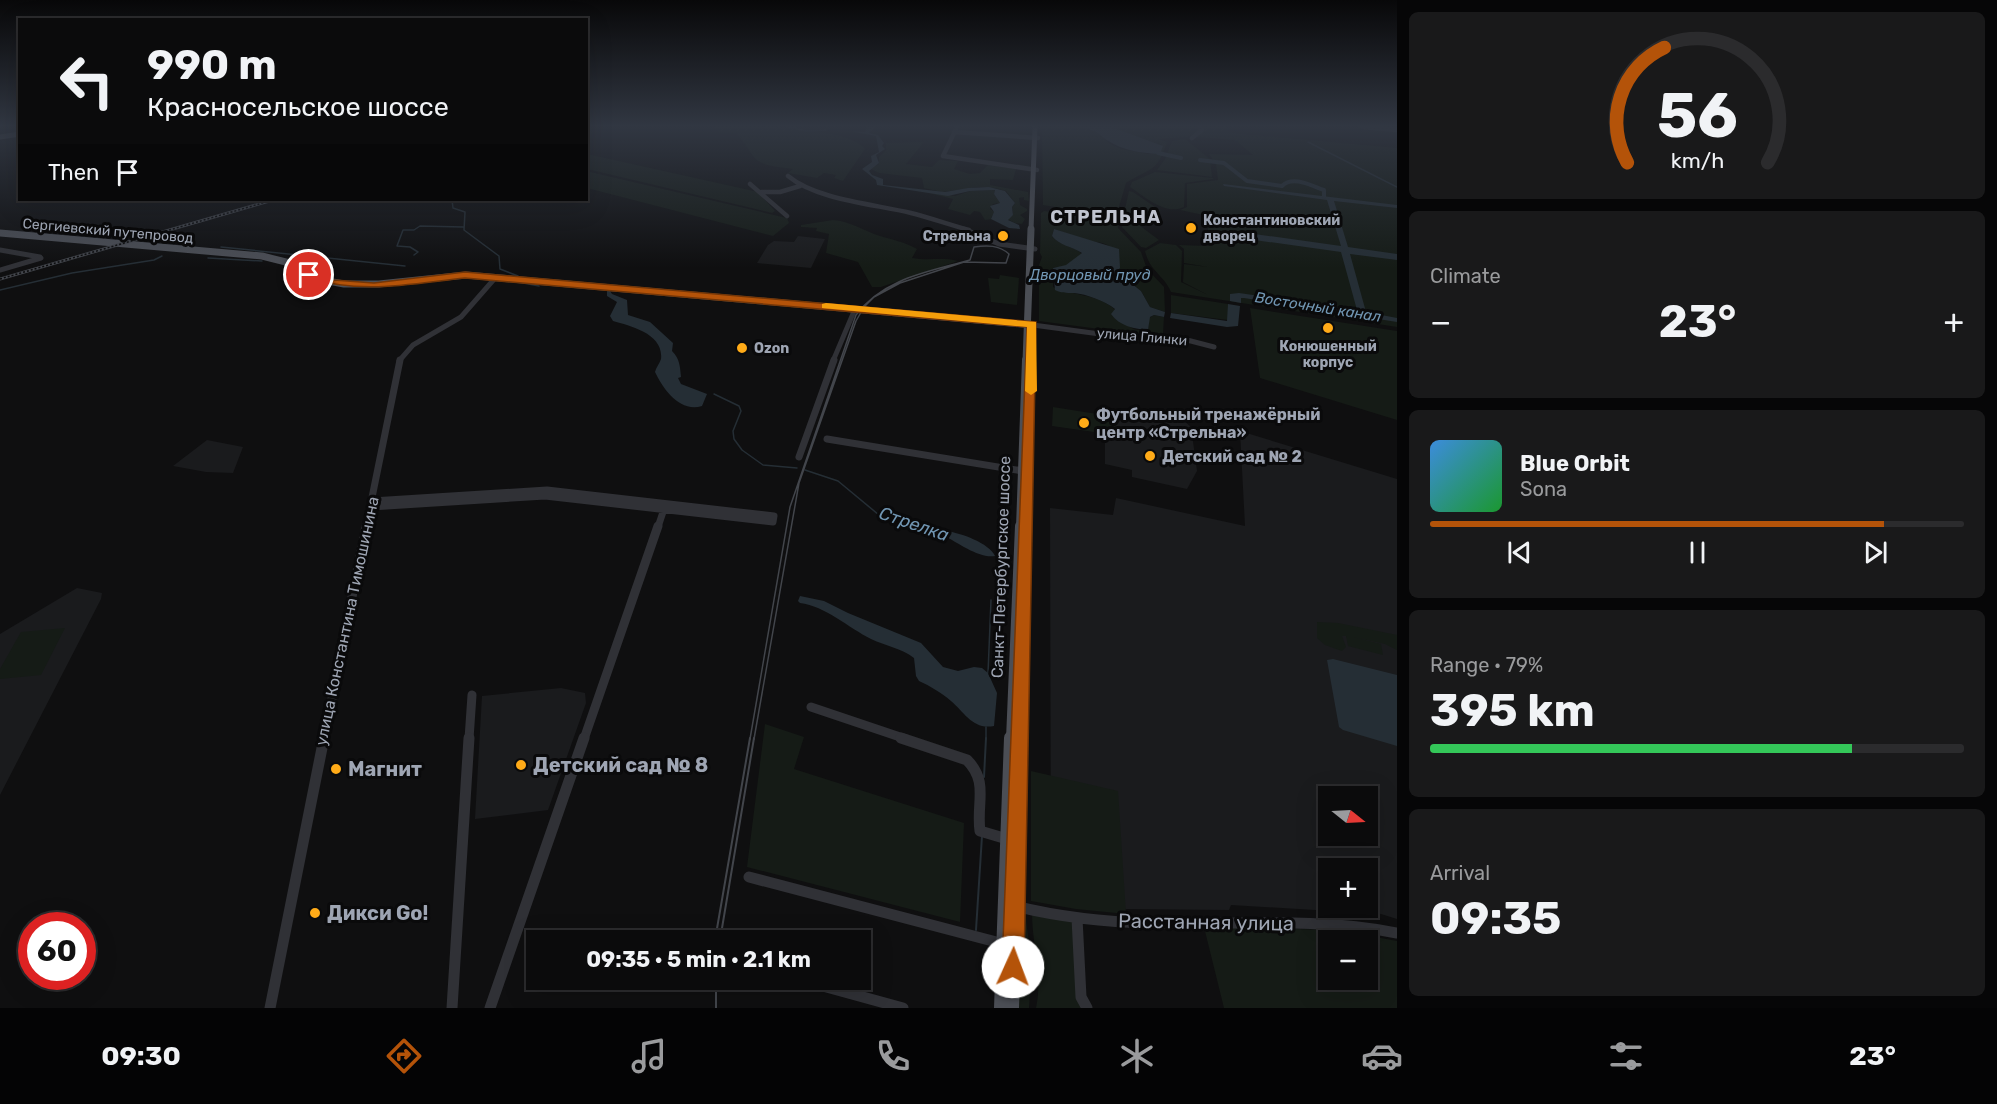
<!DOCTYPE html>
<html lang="en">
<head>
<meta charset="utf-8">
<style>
  :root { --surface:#0b0b0c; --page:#19191a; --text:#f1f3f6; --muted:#9a9b9d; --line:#2b2b2d; --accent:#b45309 }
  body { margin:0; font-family:Rubik,sans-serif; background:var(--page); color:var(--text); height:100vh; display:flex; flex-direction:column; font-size:22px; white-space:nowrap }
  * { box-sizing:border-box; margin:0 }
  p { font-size:20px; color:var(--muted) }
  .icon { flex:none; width:33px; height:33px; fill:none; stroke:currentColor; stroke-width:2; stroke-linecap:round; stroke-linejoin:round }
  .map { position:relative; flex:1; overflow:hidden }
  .panel { display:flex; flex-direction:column; gap:12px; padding:12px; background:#060607; width:600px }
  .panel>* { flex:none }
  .hud { position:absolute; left:18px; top:18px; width:570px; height:183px; border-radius:0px; box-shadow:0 6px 24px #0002,0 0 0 2px var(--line); background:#0b0b0c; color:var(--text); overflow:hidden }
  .needle { width:39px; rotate:108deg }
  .controls { position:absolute; left:1318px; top:786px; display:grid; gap:12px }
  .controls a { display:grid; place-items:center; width:60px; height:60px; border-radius:0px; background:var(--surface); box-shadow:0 6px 24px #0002,0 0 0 2px var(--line); font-size:30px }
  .speed { position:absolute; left:18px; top:912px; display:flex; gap:12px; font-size:30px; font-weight:700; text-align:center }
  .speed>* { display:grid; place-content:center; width:78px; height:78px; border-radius:50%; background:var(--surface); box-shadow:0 6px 24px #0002,0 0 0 2px var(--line); line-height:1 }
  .speed .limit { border:9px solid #d22; background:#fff; color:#111 }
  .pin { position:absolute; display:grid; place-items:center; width:51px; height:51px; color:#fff; margin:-26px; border:3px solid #fff; border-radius:50%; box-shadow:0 2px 6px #0007 }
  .me { position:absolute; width:66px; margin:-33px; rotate:2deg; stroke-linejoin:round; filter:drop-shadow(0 0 4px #0008) }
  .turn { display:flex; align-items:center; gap:21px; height:126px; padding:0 30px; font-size:27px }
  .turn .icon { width:78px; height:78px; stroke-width:2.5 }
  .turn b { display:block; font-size:42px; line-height:51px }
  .then { display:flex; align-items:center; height:57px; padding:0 30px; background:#0003; gap:12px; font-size:22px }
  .big { font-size:45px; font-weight:700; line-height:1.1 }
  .panel .widget { flex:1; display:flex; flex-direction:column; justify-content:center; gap:9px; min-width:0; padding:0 21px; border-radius:9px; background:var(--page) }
  .panel .dial { align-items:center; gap:0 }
  .dial svg { height:156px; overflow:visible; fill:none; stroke:var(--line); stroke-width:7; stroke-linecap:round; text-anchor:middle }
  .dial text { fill:var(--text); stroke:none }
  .song { display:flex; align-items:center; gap:18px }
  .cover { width:72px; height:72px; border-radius:9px; background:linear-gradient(135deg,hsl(210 70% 55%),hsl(130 70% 35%)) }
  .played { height:6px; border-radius:3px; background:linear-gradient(90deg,var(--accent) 85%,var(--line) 85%) }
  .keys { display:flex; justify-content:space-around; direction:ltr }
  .heat { display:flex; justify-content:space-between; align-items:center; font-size:33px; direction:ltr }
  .charge { height:9px; border-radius:4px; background:linear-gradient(90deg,#34c759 79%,var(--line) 0) }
  .trip { position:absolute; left:526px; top:930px; width:345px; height:60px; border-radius:0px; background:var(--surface); box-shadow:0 6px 24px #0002,0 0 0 2px var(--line); font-weight:700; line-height:60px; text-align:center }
  .menu { display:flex; height:96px; justify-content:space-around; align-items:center; background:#040405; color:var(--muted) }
  .menu .icon { width:42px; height:42px }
  .menu .active { color:var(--accent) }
  .menu b { font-size:27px; color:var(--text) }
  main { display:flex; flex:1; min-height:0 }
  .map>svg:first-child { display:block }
  .built { fill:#1a1b1d; fill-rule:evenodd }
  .green { fill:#151b16; fill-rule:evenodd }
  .water { fill:#252e35 }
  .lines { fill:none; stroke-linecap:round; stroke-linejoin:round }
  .stream-far1 { stroke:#252e35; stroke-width:1.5 }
  .stream { stroke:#252e35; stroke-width:2 }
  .canal { stroke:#252e35; stroke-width:4 }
  .minor-far4 { stroke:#303136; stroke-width:4.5 }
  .minor-far3 { stroke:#303136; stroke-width:5 }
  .minor-far2 { stroke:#303136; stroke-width:7 }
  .minor-far1 { stroke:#303136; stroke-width:9 }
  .minor { stroke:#303136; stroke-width:11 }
  .major-far4 { stroke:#4b4e55; stroke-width:5 }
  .major-far3 { stroke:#4b4e55; stroke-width:7 }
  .major-far2 { stroke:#4b4e55; stroke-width:8 }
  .major-far1 { stroke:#4b4e55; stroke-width:10 }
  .major { stroke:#4b4e55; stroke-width:14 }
  .tram-far1 { stroke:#42454b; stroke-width:1.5 }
  .tram { stroke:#42454b; stroke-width:2 }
  .rail-casing { stroke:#42454b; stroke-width:3 }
  .rail { stroke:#0a0a0b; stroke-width:1.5; stroke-dasharray:2; stroke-linecap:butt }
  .route { fill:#b45309; stroke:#753606; stroke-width:1.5 }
  .slow { fill:#f59e0b }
  .poi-dot { fill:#ffab18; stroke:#0a0a0b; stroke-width:2 }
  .labels { text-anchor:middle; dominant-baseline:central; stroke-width:6; stroke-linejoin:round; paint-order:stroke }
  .far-poi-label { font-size:14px; font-weight:bold; fill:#9ea5b3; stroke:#0a0a0b; text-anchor:start }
  .far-street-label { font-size:14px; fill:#9ea5b3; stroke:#0a0a0b }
  .far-water-label { font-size:15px; font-style:italic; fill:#7196b3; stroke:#0a0a0b }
  .poi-label { font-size:16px; font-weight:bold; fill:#9ea5b3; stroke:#0a0a0b; text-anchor:start }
  .street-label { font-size:16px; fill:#9ea5b3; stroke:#0a0a0b }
  .far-district-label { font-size:18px; font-weight:bold; letter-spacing:1.5px; fill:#c0c4cf; stroke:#0a0a0b }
  .water-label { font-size:18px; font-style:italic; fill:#7196b3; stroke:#0a0a0b }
  .near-poi-label { font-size:20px; font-weight:bold; fill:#9ea5b3; stroke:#0a0a0b; text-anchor:start }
  .near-street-label { font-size:20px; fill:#9ea5b3; stroke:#0a0a0b }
</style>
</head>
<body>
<main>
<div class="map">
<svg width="1397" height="1008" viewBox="0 0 1397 1008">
  <rect width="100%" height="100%" fill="#0f0f10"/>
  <path class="built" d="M798 236 825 239 811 268 757 263 768 245 774 241 794 242Z
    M1135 414 1183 420 1191 427 1197 471 1187 489 1132 477V470L1105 464V437L1121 439V436L1115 435 1116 420 1128 421 1136 417Z
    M1240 431 1397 479V919L1381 914 1231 905 1229 910 1126 909 1051 901 1050 508 1113 515 1116 498 1245 526ZM1329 796H1368V836H1329ZM1329 868H1368V908H1329Z
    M207 440 243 447 233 473 206 472 173 466Z
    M77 588 102 593 101 599 0 795V634Z
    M561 688 585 693 586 703 548 810 475 819 482 696Z"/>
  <path class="green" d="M714 127C743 125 849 126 865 149L843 181 834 178 836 175 824 173 817 178 788 173 793 169C780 167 761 167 753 156 747 148 743 140 736 133L718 132Z
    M1042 127H1081L1098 133 1110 144 1122 149 1148 154 1160 153 1162 145 1128 135 1111 127H1198L1200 130 1188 137 1158 139 1167 142C1157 173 1151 167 1126 183L1116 217 1043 205Z
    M1202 127H1226L1228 132 1241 134 1397 148V327L1171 292C1164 275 1150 272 1145 251L1160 243 1176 245 1182 251 1181 282 1208 295 1183 282 1184 264 1208 267 1184 263V249L1179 245 1208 246V216L1180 210 1187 207V184L1218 180 1216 164 1209 154 1253 155 1235 140 1196 137 1204 130Z
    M1185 139 1210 159 1212 177 1157 170 1165 159 1172 141Z
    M924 142 906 164 932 167 939 160 958 161 954 169 970 174 980 173 988 165 1016 169 1013 180 990 179V185L1028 192 1029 201 1024 200V197L1019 198 1020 205 1027 209V211L1020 215 1025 219 1022 224 1015 223 1007 219 1013 215 1012 207 1015 203 1006 191 995 188 979 187 942 192 924 188 922 178 879 173 871 169 879 164V157L886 150V143Z
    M587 154 758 192 775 211 772 213 587 169Z
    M586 171 787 218 789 223 773 236 587 188Z
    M1155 172 1213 178V179L1185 183 1184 207C1166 216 1145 197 1130 187L1132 182Z
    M917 190 955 196 970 191 995 190 994 194 1000 203 993 204 990 209 995 212 991 218 993 219 985 220 980 212 974 211 970 215 948 209 953 199Z
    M1129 191 1133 192 1161 211 1142 215 1136 220 1123 218Z
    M1044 211 1117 220 1118 228 1141 252 1147 269 1164 287 1165 312 1150 307 1141 291 1129 281 1111 277C1124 268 1120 251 1105 244 1098 241 1089 242 1081 239 1072 236 1063 232 1054 229L1052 236C1058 245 1074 246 1082 254L1066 266 1053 268V287C1071 295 1095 294 1112 307 1121 314 1129 337 1148 328L1149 318 1154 315 1164 317 1163 334 1152 336 1039 321V265L1042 257 1040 253 1041 213Z
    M833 220C850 221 864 231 880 236 894 240 904 242 917 249L912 258C928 261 943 257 958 261L881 287H872L858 262 826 253 829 234 816 231 817 228 801 227V225Z
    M1122 220 1135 222 1159 240 1146 248 1141 247 1122 227Z
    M1000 275 1019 278 1017 305 991 302 988 278 999 279Z
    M1171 295 1228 304V320L1171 313Z
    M1250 308 1397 331V420L1260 378Z
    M1053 407 1116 417 1115 435 1052 426Z
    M1317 622 1338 623 1397 635V650L1385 644 1353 637 1381 644 1383 655 1348 646 1346 636H1342L1346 647 1342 651 1325 645 1317 638Z
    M65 628 41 675 0 679V669L21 632Z
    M765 724 804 737 794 769 964 823 960 922 747 867Z
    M1031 771 1118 791 1126 914 1076 909 1031 901Z
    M1022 913H1026C1026 925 1028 935 1030 946 1034 967 1030 988 1029 1008H1018Z
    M1032 913 1072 920 1084 1008H1036C1043 976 1032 945 1032 913Z
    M1204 927 1338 930 1397 941V1008H1224ZM1329 940H1368V980H1329Z"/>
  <path class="water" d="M867 127H875L869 133 878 135 884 143 882 146 885 149 876 155 879 163 869 171 872 175 883 179V185L945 192 968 188 989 187 1005 191 1015 203 1012 207 1013 215 1008 220 1019 225 1020 229 1009 228 991 219 994 212 990 206 1000 203 994 194 995 190 970 191 948 196 877 185 876 180 862 169 872 162 871 156 879 152 876 136 849 131 824 130 865 132Z
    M1081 127H1111L1163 146 1160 154C1136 153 1116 149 1099 134 1095 130 1086 129 1081 127Z
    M1223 184 1397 205V208L1334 201 1348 247 1397 254V260L1350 254 1366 312 1397 318V322L1244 298H1241V303L1230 301V294L1239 293 1357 310 1341 252 1226 236V230L1341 246 1327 200 1224 186Z
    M1054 229 1119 249 1120 268 1111 277 1131 283 1141 291 1150 307 1165 312 1164 317 1154 315 1150 317 1148 330C1135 329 1119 326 1111 314L1115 309C1105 301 1086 294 1074 293 1066 293 1061 293 1055 290L1053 268 1066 265 1082 253C1073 247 1058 245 1052 236Z
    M610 291 612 294 627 300 628 315 650 322 673 343 672 351C680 359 680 367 681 377L678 378 681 384 707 394 702 406C680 413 663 389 655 372 656 367 660 363 661 359 664 334 631 326 613 321L610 316 617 302 607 296V291Z
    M1228 304 1240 306 1238 326 1227 327 1170 318 1171 313 1227 321Z
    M946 531C961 533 989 543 995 556 980 559 958 543 945 536Z
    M800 596 824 601 848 613 921 643 943 667 958 671 974 667 982 668 988 673 997 693 994 726C973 730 965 713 951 701 942 693 930 686 919 681L916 676 914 658C901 648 886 646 871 639 849 628 825 606 800 603L798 601Z
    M1333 659 1397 675V746L1343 730 1339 727 1327 660Z"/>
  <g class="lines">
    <path class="stream-far1" d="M789 127 807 131 826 130
      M1308 142 1397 187
      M452 200 453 208 465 212 464 230 499 256 500 269 518 276
      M221 247 405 266
      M414 255 418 252 410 247 397 246 403 230H414L420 226 463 227
      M208 258 262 261
      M523 283 539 286
      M0 290 72 273 154 260 162 256
      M714 394 739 406 741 411 733 431 734 439 742 450 763 465 797 468
      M805 470 838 481 879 515 945 534
      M988 673 991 600
      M986 739V727"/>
    <path class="stream" d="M984 777 986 738
      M976 930 982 836"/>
    <path class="canal" d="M1158 153 1181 158
      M1200 160 1224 163 1247 181 1282 186C1293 175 1312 186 1324 190V197"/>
    <path class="minor-far4" d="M957 127 943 156 1037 170
      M1362 127 1397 130
      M954 132 1038 138
      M1192 138 1202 130 1200 127
      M788 176C817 200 874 204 911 213 931 218 950 225 969 230
      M750 184 787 216
      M761 192H780L800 186"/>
    <path class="minor-far3" d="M964 229 999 244 1035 249
      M0 250 40 257
      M0 270 41 258
      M1033 325 1137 339 1187 340 1214 347
      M399 361 413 345 461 317 496 277
      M833 361 855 309"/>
    <path class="minor-far2" d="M827 439 1023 471
      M799 457 834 360
      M371 507 545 496 773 522 774 516 547 490 372 501
      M366 527 400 360
      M658 527 664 509"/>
    <path class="minor-far1" d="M811 707 906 739
      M324 739 366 526
      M469 739 472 695
      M584 739 658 526"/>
    <path class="minor" d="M901 738 967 760C989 782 976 803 980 831L1007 839
      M749 877 1004 944
      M1015 906C1060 917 1105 922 1151 923 1233 925 1316 917 1397 933
      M1077 918 1081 997 1087 1008
      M801 980 903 1008
      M270 1008 324 738
      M452 1008 469 738
      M490 1008 584 738"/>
    <path class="major-far4" d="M0 137 20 134
      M1031 230 1035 127"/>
    <path class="major-far3" d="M0 233 262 256 294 264 322 280 344 284H379L466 275 1033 325
      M1026 361 1031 229"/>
    <path class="major-far2" d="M1029 457 1030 417
      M1020 527 1026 360
      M1027 527 1029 471"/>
    <path class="major-far1" d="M1011 739 1020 526
      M1021 739 1027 526"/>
    <path class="major" d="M1001 1008 1011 738
      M1012 1008 1021 738"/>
    <path class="tram-far1" d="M750 739 790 507 856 315C884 278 928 272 970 260L974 247C987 245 999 245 1009 254L1006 263 964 262 900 283 874 297 864 307 856 321 799 483 754 739"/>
    <path class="tram" d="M715 940 750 738
      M720 940 754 738
      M716 980V1008"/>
    <g class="rail-casing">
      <path id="rail" d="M0 279 273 200"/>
    </g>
    <use href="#rail" class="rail"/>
  </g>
  <linearGradient id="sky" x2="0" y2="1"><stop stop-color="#080809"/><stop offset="0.47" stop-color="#313742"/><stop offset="1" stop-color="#313742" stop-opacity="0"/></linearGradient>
  <rect width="1397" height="268" fill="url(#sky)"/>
  <path class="route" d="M309 272 334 280 374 283 465 272 1036 322 1024 967 1021 975 1013 978 1005 975 1002 967 1027 327 465 278C409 284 361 295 306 277V273Z"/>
  <path class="slow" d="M826 303 1036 322 1037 391 1031 395 1025 391 1027 327 822 308V304Z"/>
  <g class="poi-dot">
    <circle cx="1191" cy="228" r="6"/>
    <circle cx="1003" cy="236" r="6"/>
    <circle cx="1328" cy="328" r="6"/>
    <circle cx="742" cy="348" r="6"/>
    <circle cx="1084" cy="423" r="6"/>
    <circle cx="1150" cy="456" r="6"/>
    <circle cx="521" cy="765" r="6"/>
    <circle cx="336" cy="769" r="6"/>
    <circle cx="315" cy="913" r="6"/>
  </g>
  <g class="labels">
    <g class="far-poi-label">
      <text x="1203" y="220">Константиновский<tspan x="1203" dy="16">дворец</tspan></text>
      <text x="991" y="236" text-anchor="end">Стрельна</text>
      <text x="1328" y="346" text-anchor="middle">Конюшенный<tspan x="1328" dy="16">корпус</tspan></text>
      <text x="754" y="348">Ozon</text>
    </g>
    <g class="far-street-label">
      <text transform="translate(108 231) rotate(5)">Сергиевский путепровод</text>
      <text transform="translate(1142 337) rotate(5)">улица Глинки</text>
    </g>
    <g class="far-water-label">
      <text x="1090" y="275">Дворцовый пруд</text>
      <text transform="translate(1318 307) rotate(9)">Восточный канал</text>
    </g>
    <g class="poi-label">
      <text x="1096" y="414">Футбольный тренажёрный<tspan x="1096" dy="18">центр «Стрельна»</tspan></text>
      <text x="1162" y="456">Детский сад № 2</text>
    </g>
    <g class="street-label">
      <text transform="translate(1001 567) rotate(-88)">Санкт-Петербургское шоссе</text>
      <text transform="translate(347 621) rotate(-78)">улица Константина Тимошинина</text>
    </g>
    <g class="far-district-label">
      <text x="1106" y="217">СТРЕЛЬНА</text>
    </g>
    <g class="water-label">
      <text transform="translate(914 524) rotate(19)">Стрелка</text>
    </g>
    <g class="near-poi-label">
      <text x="533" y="765">Детский сад № 8</text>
      <text x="348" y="769">Магнит</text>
      <text x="327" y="913">Дикси Go!</text>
    </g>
    <g class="near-street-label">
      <text transform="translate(1206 922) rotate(1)">Расстанная улица</text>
    </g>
  </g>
</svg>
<div class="controls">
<a><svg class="needle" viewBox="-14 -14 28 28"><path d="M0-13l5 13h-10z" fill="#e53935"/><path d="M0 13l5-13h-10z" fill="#9a9b9d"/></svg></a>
<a>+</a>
<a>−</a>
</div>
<div class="speed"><div class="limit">60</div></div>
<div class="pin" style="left:309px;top:275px;background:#d93025"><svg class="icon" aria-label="arrive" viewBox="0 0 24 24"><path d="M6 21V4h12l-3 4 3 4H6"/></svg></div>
<svg class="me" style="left:1013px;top:967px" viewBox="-20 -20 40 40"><circle r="19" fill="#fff"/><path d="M0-13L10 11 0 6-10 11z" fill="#b45309"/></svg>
<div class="trip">09:35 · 5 min · 2.1 km</div>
<div class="hud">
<div class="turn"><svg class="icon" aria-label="left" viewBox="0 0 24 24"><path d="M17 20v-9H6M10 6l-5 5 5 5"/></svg><div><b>990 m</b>Красносельское шоссе</div></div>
<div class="then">Then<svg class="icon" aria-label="arrive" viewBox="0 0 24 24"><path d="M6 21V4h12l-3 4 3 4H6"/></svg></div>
</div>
</div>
<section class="panel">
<div class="widget dial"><svg viewBox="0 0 100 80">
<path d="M14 69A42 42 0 1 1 86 69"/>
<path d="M14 69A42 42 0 0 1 33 10" stroke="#b45309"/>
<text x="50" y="56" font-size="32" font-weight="700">56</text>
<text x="50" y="72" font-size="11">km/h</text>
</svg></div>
<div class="widget"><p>Climate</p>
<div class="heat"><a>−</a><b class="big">23°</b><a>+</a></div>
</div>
<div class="widget">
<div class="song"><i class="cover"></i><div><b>Blue Orbit</b><p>Sona</p></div></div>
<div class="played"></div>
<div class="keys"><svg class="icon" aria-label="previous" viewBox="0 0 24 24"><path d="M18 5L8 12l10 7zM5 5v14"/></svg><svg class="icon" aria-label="pause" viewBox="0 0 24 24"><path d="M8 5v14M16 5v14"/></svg><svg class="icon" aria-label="next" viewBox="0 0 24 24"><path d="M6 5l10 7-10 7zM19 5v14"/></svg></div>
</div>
<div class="widget"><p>Range · 79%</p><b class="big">395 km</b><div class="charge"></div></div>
<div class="widget"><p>Arrival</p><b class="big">09:35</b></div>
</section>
</main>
<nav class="menu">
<b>09:30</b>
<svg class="icon active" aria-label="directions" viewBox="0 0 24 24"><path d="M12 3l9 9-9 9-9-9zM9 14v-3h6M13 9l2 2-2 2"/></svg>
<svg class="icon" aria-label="music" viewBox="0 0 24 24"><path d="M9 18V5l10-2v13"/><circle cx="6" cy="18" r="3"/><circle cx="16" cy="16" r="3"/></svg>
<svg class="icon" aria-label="phone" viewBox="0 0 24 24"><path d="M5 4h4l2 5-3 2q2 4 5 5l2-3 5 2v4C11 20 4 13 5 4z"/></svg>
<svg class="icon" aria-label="climate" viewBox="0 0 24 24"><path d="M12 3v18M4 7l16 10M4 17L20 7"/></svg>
<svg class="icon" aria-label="car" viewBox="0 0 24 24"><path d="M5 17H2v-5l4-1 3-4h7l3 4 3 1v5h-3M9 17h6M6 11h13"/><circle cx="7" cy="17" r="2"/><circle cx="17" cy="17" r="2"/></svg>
<svg class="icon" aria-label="filters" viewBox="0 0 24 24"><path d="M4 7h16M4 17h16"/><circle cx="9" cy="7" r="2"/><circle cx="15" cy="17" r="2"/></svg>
<b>23°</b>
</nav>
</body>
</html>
